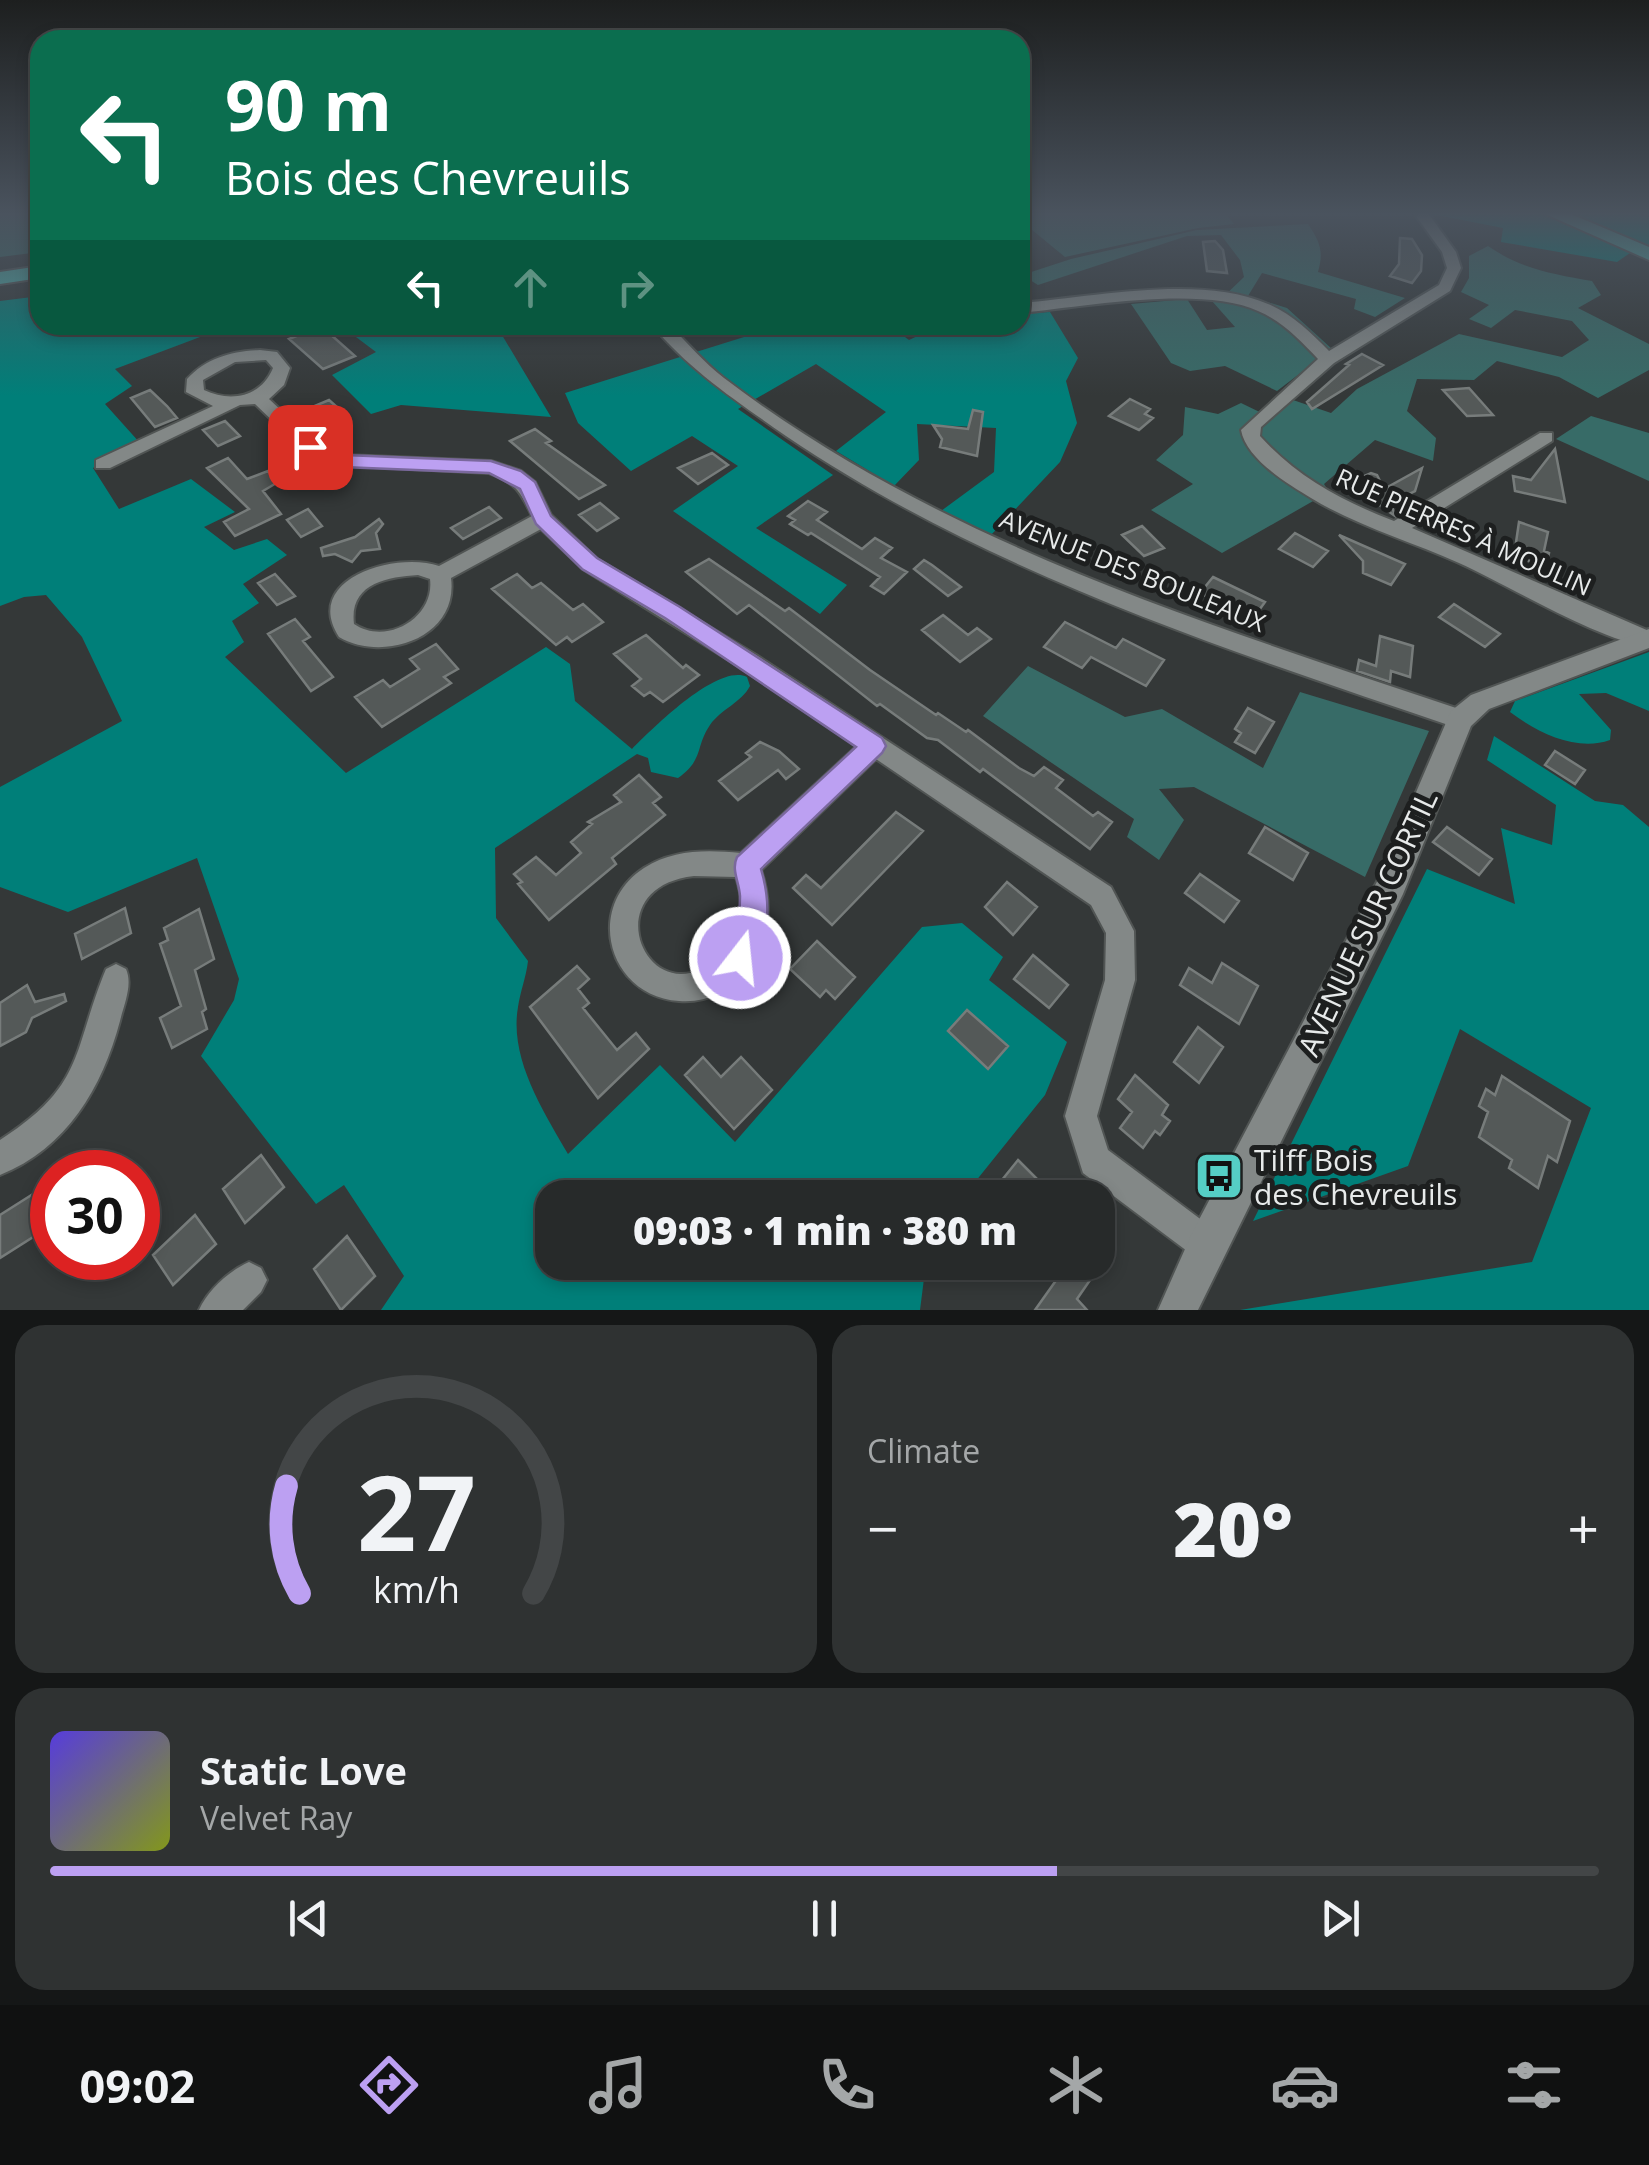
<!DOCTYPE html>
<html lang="en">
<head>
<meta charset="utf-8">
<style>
  :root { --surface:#272a2a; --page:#2f3232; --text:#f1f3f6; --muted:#a4a7a8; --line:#434647; --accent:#bca0f2 }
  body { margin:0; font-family:"Open Sans",sans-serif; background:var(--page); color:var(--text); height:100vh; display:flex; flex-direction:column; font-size:38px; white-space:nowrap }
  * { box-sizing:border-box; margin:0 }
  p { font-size:32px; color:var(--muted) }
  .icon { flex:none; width:55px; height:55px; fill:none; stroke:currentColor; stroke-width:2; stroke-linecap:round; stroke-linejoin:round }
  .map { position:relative; height:1310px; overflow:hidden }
  .panel { display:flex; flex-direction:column; gap:15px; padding:15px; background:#151717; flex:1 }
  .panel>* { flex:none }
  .hud { position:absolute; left:30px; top:30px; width:1000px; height:305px; border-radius:30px; box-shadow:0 5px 15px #0003,0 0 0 2px var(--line); background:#0b6e4f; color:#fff; overflow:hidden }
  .speed { position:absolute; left:30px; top:1150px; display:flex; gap:20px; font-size:50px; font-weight:700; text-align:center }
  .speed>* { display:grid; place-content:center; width:130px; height:130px; border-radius:50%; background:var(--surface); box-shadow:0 5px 15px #0003,0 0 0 2px var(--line); line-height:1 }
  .speed .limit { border:15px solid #d22; background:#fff; color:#111 }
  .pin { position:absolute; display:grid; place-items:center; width:85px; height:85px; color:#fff; margin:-42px; border-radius:20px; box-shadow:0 5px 15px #0006 }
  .me { position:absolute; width:110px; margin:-55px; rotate:16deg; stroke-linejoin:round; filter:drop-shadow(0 0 8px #0008) }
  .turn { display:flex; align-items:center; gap:35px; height:210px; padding:0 30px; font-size:45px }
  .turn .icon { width:130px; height:130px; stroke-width:2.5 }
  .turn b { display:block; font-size:70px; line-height:85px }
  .lanes { display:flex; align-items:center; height:95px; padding:0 30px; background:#0003; justify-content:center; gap:50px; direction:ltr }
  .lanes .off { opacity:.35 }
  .big { font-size:75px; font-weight:800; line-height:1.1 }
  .panel .widget { flex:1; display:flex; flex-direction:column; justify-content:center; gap:15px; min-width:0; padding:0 35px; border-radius:30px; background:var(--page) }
  .panel .dial { align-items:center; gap:0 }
  .dial svg { height:260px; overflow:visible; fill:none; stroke:var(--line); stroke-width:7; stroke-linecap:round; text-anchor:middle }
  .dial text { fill:var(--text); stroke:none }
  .song { display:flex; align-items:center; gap:30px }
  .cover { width:120px; height:120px; border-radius:15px; background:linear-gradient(135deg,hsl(250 70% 55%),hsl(70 70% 35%)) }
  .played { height:10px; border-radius:5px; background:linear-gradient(90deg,var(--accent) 65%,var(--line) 65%) }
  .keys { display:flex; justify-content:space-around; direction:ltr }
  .heat { display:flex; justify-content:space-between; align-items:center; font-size:55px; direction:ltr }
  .panel .tiles { flex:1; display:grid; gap:15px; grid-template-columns:1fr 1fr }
  .widget:last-child { grid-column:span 2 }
  .trip { position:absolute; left:535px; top:1180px; width:580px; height:100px; border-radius:30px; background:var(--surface); box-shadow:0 5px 15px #0003,0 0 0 2px var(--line); font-weight:800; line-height:100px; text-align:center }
  .menu { display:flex; height:160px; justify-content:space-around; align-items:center; background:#101111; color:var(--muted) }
  .menu .icon { width:70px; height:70px }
  .menu .selected { color:var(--accent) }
  .menu b { font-size:45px; color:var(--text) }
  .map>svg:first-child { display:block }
  .green { fill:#376b67 }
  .forest { fill:#007f79 }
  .building { fill:#545958; stroke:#777c7b; stroke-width:2.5 }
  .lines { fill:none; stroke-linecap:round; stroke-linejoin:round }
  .street-casing { stroke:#515554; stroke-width:4 }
  .secondary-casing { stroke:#515554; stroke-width:4 }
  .highway-casing { stroke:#515554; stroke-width:4 }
  .street { fill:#838887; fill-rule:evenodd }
  .secondary { fill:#838887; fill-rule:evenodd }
  .highway { fill:#4cb2ab; fill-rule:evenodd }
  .route { fill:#bca0f2; stroke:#7a689d; stroke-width:2.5 }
  .labels { text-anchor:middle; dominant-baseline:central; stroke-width:10; stroke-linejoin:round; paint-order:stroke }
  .street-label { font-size:25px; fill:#e7eaea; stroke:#1d1f1f }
  .near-street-label { font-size:30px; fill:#e7eaea; stroke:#1d1f1f }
  .near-poi-label { font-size:30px; fill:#e7eaea; stroke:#1d1f1f; text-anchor:start }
</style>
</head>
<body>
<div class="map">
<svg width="1649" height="1310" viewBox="0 0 1649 1310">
  <rect width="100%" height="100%" fill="#343838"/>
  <path class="green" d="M40 212V252L0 257V214Z
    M1039 212H1224L1234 224 1198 228 1065 257 1020 220V216Z
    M1308 224C1320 242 1324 251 1318 272L1405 298 1375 317 1354 309 1356 299 1262 273 1248 296 1287 308 1332 349 1277 391 1225 366 1190 371 1171 363 1131 304 1187 299 1207 330 1235 327 1212 301 1221 299 1244 277 1240 260 1221 235 1187 236 1038 285 1022 275 1071 259 1197 230Z
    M1488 246C1521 269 1553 274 1592 281L1601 295 1578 308 1649 344V370L1598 398 1559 377 1497 361 1474 380 1417 379 1407 411 1436 438 1433 461 1375 440 1324 484 1329 492 1222 553 1151 510 1193 484 1156 460 1183 435 1185 407 1218 414 1241 403 1272 418 1293 400 1331 413 1357 389 1459 334 1562 357 1589 340 1572 321 1515 310 1491 328 1469 319 1489 305 1461 292 1469 278V256Z
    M1591 416 1649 433V481L1556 439Z
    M1028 666 1125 717 1162 709 1263 768 1300 692 1429 731 1365 877 1194 787 1159 789 1184 820 1159 860 1127 837 1134 819 983 716Z"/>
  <path class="forest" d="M1421 212H1628L1649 217V255L1630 253 1617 262 1501 242 1503 228Z
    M40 296V325H232L115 369 132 386 105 404 140 443 93 468 119 509 191 479 235 512 204 527 234 550 267 539 287 555 243 584 259 603 232 621 244 642 225 657 346 773 546 647 570 664 575 701 632 749C653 728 718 663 747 677L750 686C741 703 721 709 710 725 695 747 704 760 678 778L651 772 648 758 637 754 495 848 496 918 528 961C526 978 520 992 518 1007 509 1059 544 1112 568 1154L660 1065 735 1142 922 927 962 923 1003 957 989 980 1067 1042 1045 1095 963 1197 552 1198V1262L926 1263 920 1310H381L404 1276 344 1185 316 1204 201 1056 234 1000 239 979 197 858 68 912 0 887V787L122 721 82 637 46 595 24 597 0 606V301Z
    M1050 312 1078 358 1066 381 1077 423 1060 462 991 535 941 511 994 472 996 428 917 424 919 460 894 486 836 451 886 412 816 364 738 409 833 475 756 528 847 585 820 614 673 511 738 466 692 436 631 471 578 423 565 393 782 325H889L909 340 941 325H1020V314Z
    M340 325H496L551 417 401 405 371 414 332 375 376 352Z
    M1649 652V711L1606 693 1579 694 1611 730 1610 740C1577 752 1538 733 1510 712L1515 701Z
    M1494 736 1595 801 1623 805 1649 827V1310H1240L1532 1262 1591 1108 1460 1029 1408 1166 1253 1221 1427 869 1515 904 1501 828 1552 845 1556 805 1487 760Z"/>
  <path class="building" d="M1400 238 1412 239 1422 255 1421 271 1412 283 1390 276 1399 264Z
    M1215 241 1223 250 1227 273 1207 271 1203 242Z
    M321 326 355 356 323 369 289 339Z
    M1362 354 1383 365 1312 409 1307 402 1349 365 1346 364Z
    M1469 388 1493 415 1467 416 1443 390Z
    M150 390 167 406 177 418 155 427 131 398Z
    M1130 399 1150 409 1145 414 1153 418 1139 430 1109 416Z
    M329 400 347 416 326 424 310 408Z
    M973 410 983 412 977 456 940 447 942 439 933 425 968 429Z
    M225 421 240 436 218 446 203 430Z
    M535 429 551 441 546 443 605 485 579 499 510 441Z
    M1555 449 1565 502 1515 491 1513 476 1531 480Z
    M712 453 728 465 698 484 678 468Z
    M228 458 247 479 268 471 278 482 263 491 281 514 235 536 224 522 249 509 207 468Z
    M1422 468 1415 491 1391 503 1395 516 1348 483 1371 473 1377 475 1384 489Z
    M808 501 827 512 817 520 862 549 875 538 892 548 881 558 907 572 884 594 871 586 880 577 811 533 808 535 790 524 795 520 788 516Z
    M600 503 618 518 597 531 579 515Z
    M489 507 501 518 463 539 451 528Z
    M308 509 322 526 301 537 287 520Z
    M379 519 383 524 376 533 380 549 361 551 352 562 335 554 323 556 321 548 355 537Z
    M1519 522 1548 532 1544 551 1549 553 1546 567 1514 556Z
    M1142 526 1164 548 1144 556 1122 535Z
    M1295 533 1328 551 1313 567 1279 549Z
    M1339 535 1405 564 1391 585 1363 573V561Z
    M709 559 785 611 789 608 870 670 936 715 938 713 966 732 968 730 1019 768 1034 776 1044 767 1063 780 1056 788 1093 816 1098 812 1112 822 1090 849 983 769 980 772 938 740 927 738 880 704 877 706 749 605 737 614 686 572Z
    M924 560 932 565 961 587 948 596 914 569Z
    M275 574 295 596 277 605 258 583Z
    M517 574 532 588 541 583 573 610 583 604 603 622 572 642 567 637 556 645 492 589Z
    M1213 577 1265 602 1252 620 1200 593Z
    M1454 604 1500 634 1485 647 1439 617Z
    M943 615 968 635 977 628 991 639 960 662 922 630Z
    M295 619 310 637 303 641 333 677 311 691 268 634Z
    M1065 622 1116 648 1123 639 1164 660 1146 686 1091 657 1082 668 1044 647Z
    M646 635 683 668 686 665 699 675 663 702 650 692 644 696 632 686 641 679 614 654Z
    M1380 636 1413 646 1410 677 1391 671 1390 682 1357 671 1359 660 1376 666Z
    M436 644 458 669 444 677 451 683 382 727 355 697 383 680 390 687 419 669 410 659Z
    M1248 708 1274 722 1255 753 1235 742 1241 733 1235 729Z
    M760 742 779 751 799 769 786 779 778 770 738 800 719 781 751 757 746 753Z
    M1555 751 1585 770 1575 784 1545 765Z
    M639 775 661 797 653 803 665 815 612 858 616 864 549 920 518 884 522 882 514 874 536 857 556 875 581 853 571 842 592 824 588 822 621 802 614 795Z
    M896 812 923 831 832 925 793 888 806 875 821 888Z
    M1265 827 1308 853 1293 880 1249 853Z
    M1447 827 1492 859 1479 875 1433 842Z
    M1200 874 1239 901 1224 922 1185 893Z
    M1007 882 1037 907 1013 935 985 907Z
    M125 908 131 933 82 959 75 934Z
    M199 909 214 959 195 970 206 1009 202 1012 207 1029 172 1048 160 1018 181 1006 160 944 168 940 164 928Z
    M817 941 855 977 835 999 826 990 820 997 790 969Z
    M1033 955 1068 985 1049 1008 1014 979Z
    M1222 963 1258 986 1239 1024 1180 985 1189 968 1212 983Z
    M577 966 589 979 578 989 589 1003 583 1008 617 1050 636 1033 649 1049 598 1098 530 1007Z
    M27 985 35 1002 64 994 66 1001 32 1018 26 1032 0 1046V1003Z
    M967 1010 1008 1046 988 1069 948 1031Z
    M1198 1027 1223 1047 1199 1083 1174 1062Z
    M703 1057 721 1077 741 1057 772 1090 734 1129 685 1075Z
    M1135 1075 1168 1105 1162 1115 1170 1121 1160 1135 1155 1131 1143 1148 1120 1128 1132 1112 1118 1099Z
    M1502 1076 1570 1121 1557 1162 1548 1156 1538 1188 1509 1168 1512 1160 1479 1137 1488 1112 1479 1106 1486 1089 1495 1095Z
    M261 1155 284 1187 245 1223 223 1189Z
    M1018 1160 1056 1198H994L1001 1188 998 1185Z
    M52 1182V1225L0 1258V1215Z
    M195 1215 216 1244 173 1285 153 1255Z
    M347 1236 375 1276 341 1310 314 1269Z
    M1041 1262H1091L1097 1270 1077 1299 1087 1310H1035L1057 1279Z"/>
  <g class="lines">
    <g class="street-casing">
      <path id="street" d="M1422 212 1428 213 1456 252 1461 268 1450 291 1334 363 1261 427 1260 436C1297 477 1342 501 1394 521L1540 433H1552V441L1412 528 1649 631V647C1598 640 1510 586 1459 563 1410 541 1357 526 1311 498 1288 484 1246 459 1241 430L1318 359C1301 341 1282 321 1258 311 1201 285 1083 307 1020 313V303C1093 297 1200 274 1268 304 1292 314 1311 333 1329 351L1439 285 1447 268 1442 252 1416 216Z
        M652 325H669C687 342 704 363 724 378 943 545 1211 625 1468 712L1472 719 1468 726 1460 729C1228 650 990 574 786 436 738 402 690 371 652 325Z
        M260 350 277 352 290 368 284 385 269 399 316 443 345 455 491 461 521 471 535 482 551 515 597 559 756 655 1111 887 1134 931 1135 980 1097 1116 1108 1150 1219 1233 1224 1245 1219 1257 1207 1262 1195 1257 1083 1173 1065 1116 1105 980 1106 933 1091 905 876 759 761 870C773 906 770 940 745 970 726 992 708 1003 679 1001 608 996 584 907 644 868 674 849 707 850 741 853L857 746 740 667 583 569 541 529 451 578C459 638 383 663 339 637 301 578 397 551 439 566L532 516C521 492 515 482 489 473L335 465 304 451 255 404 240 405 110 468H96V460L213 406 186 392 187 379C206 358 232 351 260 350ZM266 360 273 368C261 397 231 403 204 390L203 380 235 362ZM418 575 430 579C435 618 386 646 354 624 349 584 386 577 418 575ZM694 876 736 877C745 904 743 930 724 951 653 1028 588 888 694 876Z
        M116 964 126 969C133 985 124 1004 120 1021 102 1088 67 1148 0 1175V1140C86 1085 72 1051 106 969Z
        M249 1262 261 1268 267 1280 261 1292 243 1310H199C208 1290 229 1271 249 1262Z"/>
    </g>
    <g class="secondary-casing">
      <path id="secondary" d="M1649 629V648L1489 709 1471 726 1403 894 1198 1310H1158L1193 1231 1380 876 1451 711 1471 695Z"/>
    </g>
    <g class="highway-casing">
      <path id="highway" d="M1541 212H1566L1649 247V260Z
        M40 266V278L0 284V272Z"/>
    </g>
    <use href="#street" class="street"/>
    <use href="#secondary" class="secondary"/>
    <use href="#highway" class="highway"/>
  </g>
  <linearGradient id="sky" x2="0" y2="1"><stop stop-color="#1d1f1f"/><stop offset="0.54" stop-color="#4a535e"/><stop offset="1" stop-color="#4a535e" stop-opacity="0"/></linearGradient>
  <rect width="1649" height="396" fill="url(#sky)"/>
  <path class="route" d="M310 441 345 455 491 461 521 471 535 482 551 516 597 558 680 607 882 738 886 746 882 753 761 869C772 906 769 935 751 968L740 973 730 968 726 958C735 936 740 921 740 896 739 881 731 870 737 857L856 747 665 618 582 569 536 524 520 489 489 473 342 467 304 451 301 447Z"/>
  <defs>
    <g id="bus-square" transform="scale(2.5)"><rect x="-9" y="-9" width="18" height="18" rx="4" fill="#55cec5" stroke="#1d1f1f"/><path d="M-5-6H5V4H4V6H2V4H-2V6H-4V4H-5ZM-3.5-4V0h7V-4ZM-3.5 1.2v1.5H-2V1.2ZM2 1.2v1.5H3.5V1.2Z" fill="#111"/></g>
  </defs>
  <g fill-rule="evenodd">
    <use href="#bus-square" x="1219" y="1176"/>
  </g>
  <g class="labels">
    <g class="street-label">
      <text transform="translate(1464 531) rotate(24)">RUE PIERRES À MOULIN</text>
      <text transform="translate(1133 570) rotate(22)">AVENUE DES BOULEAUX</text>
    </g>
    <g class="near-street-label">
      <text transform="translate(1367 923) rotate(-65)">AVENUE SUR CORTIL</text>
    </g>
    <g class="near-poi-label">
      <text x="1254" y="1159">Tilff Bois<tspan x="1254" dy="34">des Chevreuils</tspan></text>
    </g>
  </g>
</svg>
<div class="speed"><div class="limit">30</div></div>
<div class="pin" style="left:310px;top:447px;background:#d93025"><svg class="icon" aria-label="arrive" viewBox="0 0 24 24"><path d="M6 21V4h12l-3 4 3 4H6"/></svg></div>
<svg class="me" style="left:740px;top:958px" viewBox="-20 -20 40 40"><circle r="17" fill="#bca0f2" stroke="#fff" stroke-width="3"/><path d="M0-11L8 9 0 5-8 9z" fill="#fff"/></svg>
<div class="trip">09:03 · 1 min · 380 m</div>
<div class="hud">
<div class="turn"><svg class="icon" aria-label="left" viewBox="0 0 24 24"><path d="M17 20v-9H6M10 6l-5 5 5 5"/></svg><div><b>90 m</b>Bois des Chevreuils</div></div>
<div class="lanes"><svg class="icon" aria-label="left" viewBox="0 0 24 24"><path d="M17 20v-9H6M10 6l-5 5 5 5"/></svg><svg class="icon off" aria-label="ahead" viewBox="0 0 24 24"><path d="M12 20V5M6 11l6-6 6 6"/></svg><svg class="icon off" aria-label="right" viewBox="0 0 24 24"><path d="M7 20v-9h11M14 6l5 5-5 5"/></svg></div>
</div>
</div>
<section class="panel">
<div class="tiles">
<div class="widget dial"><svg viewBox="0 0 100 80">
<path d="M14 69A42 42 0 1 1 86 69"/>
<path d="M14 69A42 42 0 0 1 10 36" stroke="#bca0f2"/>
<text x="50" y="56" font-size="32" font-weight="700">27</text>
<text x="50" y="72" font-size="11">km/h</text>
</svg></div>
<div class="widget"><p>Climate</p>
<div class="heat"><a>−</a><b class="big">20°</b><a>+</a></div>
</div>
<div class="widget">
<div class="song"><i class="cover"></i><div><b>Static Love</b><p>Velvet Ray</p></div></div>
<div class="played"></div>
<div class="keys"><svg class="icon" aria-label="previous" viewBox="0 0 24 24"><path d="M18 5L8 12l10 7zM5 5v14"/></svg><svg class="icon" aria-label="pause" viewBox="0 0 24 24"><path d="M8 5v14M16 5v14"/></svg><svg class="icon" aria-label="next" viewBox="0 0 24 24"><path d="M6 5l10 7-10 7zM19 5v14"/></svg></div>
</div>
</div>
</section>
<nav class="menu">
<b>09:02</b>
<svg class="icon selected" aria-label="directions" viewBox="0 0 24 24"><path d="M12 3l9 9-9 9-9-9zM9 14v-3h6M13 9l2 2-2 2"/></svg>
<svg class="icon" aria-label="music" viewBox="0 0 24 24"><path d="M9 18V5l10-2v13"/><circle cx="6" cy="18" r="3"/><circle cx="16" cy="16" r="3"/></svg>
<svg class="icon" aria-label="phone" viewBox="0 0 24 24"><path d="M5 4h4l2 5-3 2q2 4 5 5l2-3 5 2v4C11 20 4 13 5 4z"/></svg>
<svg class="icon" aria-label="climate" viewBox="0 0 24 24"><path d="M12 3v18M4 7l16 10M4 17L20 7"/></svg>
<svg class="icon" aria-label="car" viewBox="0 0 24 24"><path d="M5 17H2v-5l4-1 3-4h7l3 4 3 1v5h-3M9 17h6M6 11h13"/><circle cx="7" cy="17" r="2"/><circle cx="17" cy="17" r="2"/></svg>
<svg class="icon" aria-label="filters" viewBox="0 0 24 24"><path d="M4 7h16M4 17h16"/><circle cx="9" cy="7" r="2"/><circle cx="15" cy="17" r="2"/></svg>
</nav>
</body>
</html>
